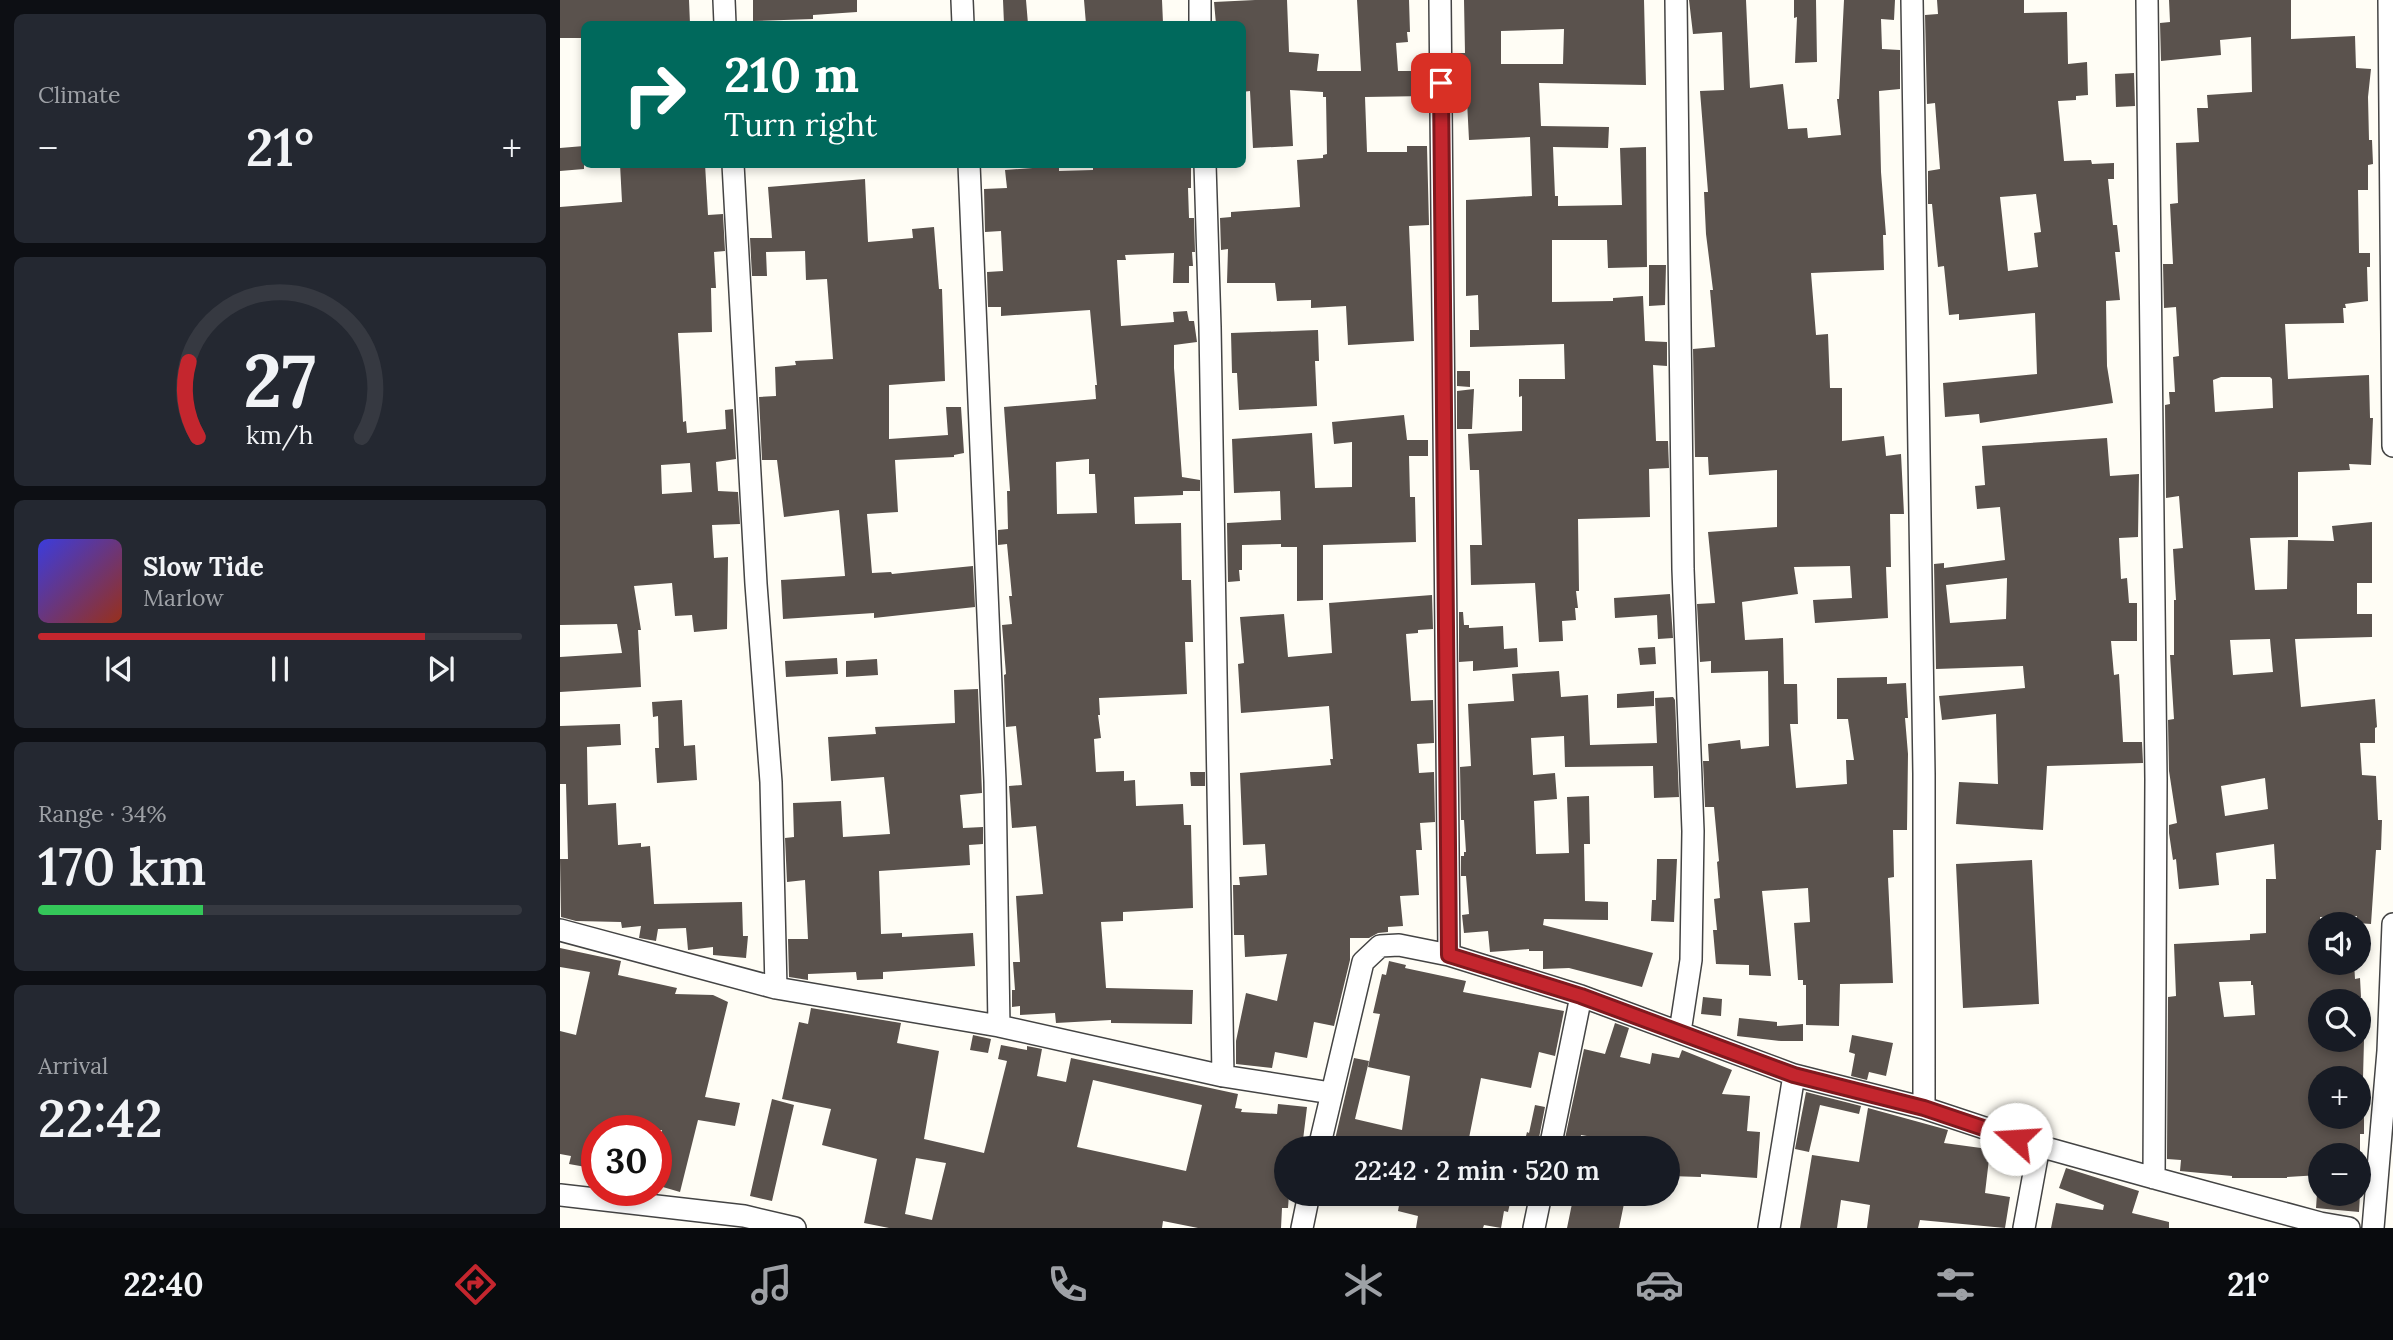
<!DOCTYPE html>
<html lang="en">
<head>
<meta charset="utf-8">
<style>
  :root { --surface:#171b24; --page:#242831; --text:#f1f3f6; --muted:#9ea1a6; --line:#363941; --accent:#c4262e }
  body { margin:0; font-family:Lora,serif; background:var(--page); color:var(--text); height:100vh; display:flex; flex-direction:column; font-size:26px; white-space:nowrap }
  * { box-sizing:border-box; margin:0 }
  p { font-size:23px; color:var(--muted) }
  .icon { flex:none; width:38px; height:38px; fill:none; stroke:currentColor; stroke-width:2; stroke-linecap:round; stroke-linejoin:round }
  .map { position:relative; flex:1; overflow:hidden }
  .panel { display:flex; flex-direction:column; gap:14px; padding:14px; background:#0d0f14; width:560px }
  .panel>* { flex:none }
  .banner { position:absolute; left:21px; top:21px; width:665px; height:147px; border-radius:10px; box-shadow:0 4px 10px #0003; background:#00695c; color:#fff; overflow:hidden }
  .fabs { position:absolute; left:1748px; top:912px; display:grid; gap:14px }
  .fabs a { display:grid; place-items:center; width:63px; height:63px; border-radius:50%; background:var(--surface); box-shadow:0 4px 10px #0003; font-size:35px }
  .speed { position:absolute; left:21px; top:1115px; display:flex; gap:14px; font-size:35px; font-weight:700; text-align:center }
  .speed>* { display:grid; place-content:center; width:91px; height:91px; border-radius:50%; background:var(--surface); box-shadow:0 4px 10px #0003; line-height:1 }
  .speed .limit { border:10px solid #d22; background:#fff; color:#111 }
  .pin { position:absolute; display:grid; place-items:center; width:60px; height:60px; color:#fff; margin:-30px; border-radius:14px; box-shadow:0 4px 10px #0006 }
  .me { position:absolute; width:77px; margin:-38px; rotate:289deg; stroke-linejoin:round; filter:drop-shadow(0 0 5px #0008) }
  .turn { display:flex; align-items:center; gap:24px; height:147px; padding:0 28px; font-size:32px }
  .turn .icon { width:91px; height:91px; stroke-width:2.5 }
  .turn b { display:block; font-size:49px; line-height:60px }
  .big { font-size:52px; font-weight:600; line-height:1.1 }
  .panel .card { flex:1; display:flex; flex-direction:column; justify-content:center; gap:10px; min-width:0; padding:0 24px; border-radius:10px; background:var(--page) }
  .panel .dial { align-items:center; gap:0 }
  .dial svg { height:182px; overflow:visible; fill:none; stroke:var(--line); stroke-width:7; stroke-linecap:round; text-anchor:middle }
  .dial text { fill:var(--text); stroke:none }
  .song { display:flex; align-items:center; gap:21px }
  .cover { width:84px; height:84px; border-radius:10px; background:linear-gradient(135deg,hsl(240 70% 55%),hsl(10 70% 35%)) }
  .played { height:7px; border-radius:4px; background:linear-gradient(90deg,var(--accent) 80%,var(--line) 80%) }
  .keys { display:flex; justify-content:space-around; direction:ltr }
  .heat { display:flex; justify-content:space-between; align-items:center; font-size:38px; direction:ltr }
  .charge { height:10px; border-radius:5px; background:linear-gradient(90deg,#34c759 34%,var(--line) 0) }
  .trip { position:absolute; left:714px; top:1136px; width:406px; height:70px; border-radius:35px; background:var(--surface); box-shadow:0 4px 10px #0003; font-weight:600; line-height:70px; text-align:center }
  .menu { display:flex; height:112px; justify-content:space-around; align-items:center; background:#090b0e; color:var(--muted) }
  .menu .icon { width:49px; height:49px }
  .menu .active { color:var(--accent) }
  .menu b { font-size:32px; color:var(--text) }
  main { display:flex; flex:1; min-height:0 }
  .map>svg:first-child { display:block }
  .building { fill:#5a524d; fill-rule:evenodd }
  .lines { fill:none; stroke-linecap:round; stroke-linejoin:round }
  .street-casing { stroke:#444; stroke-width:24 }
  .street { stroke:#fff; stroke-width:21 }
  .route-casing { stroke:#7f191e; stroke-width:18 }
  .route { stroke:#c4262e; stroke-width:12 }
</style>
</head>
<body>
<main>
<section class="panel">
<div class="card"><p>Climate</p>
<div class="heat"><a>−</a><b class="big">21°</b><a>+</a></div>
</div>
<div class="card dial"><svg viewBox="0 0 100 80">
<path d="M14 69A42 42 0 1 1 86 69"/>
<path d="M14 69A42 42 0 0 1 10 36" stroke="#c4262e"/>
<text x="50" y="56" font-size="32" font-weight="700">27</text>
<text x="50" y="72" font-size="11">km/h</text>
</svg></div>
<div class="card">
<div class="song"><i class="cover"></i><div><b>Slow Tide</b><p>Marlow</p></div></div>
<div class="played"></div>
<div class="keys"><svg class="icon" aria-label="previous" viewBox="0 0 24 24"><path d="M18 5L8 12l10 7zM5 5v14"/></svg><svg class="icon" aria-label="pause" viewBox="0 0 24 24"><path d="M8 5v14M16 5v14"/></svg><svg class="icon" aria-label="next" viewBox="0 0 24 24"><path d="M6 5l10 7-10 7zM19 5v14"/></svg></div>
</div>
<div class="card"><p>Range · 34%</p><b class="big">170 km</b><div class="charge"></div></div>
<div class="card"><p>Arrival</p><b class="big">22:42</b></div>
</section>
<div class="map">
<svg width="1833" height="1228" viewBox="0 0 1833 1228">
  <rect width="100%" height="100%" fill="#fffdf5"/>
  <path class="building" d="M0 0H129L130 24H24V38H0Z
    M193 0H297V12L253 15V19L193 21Z
    M443 0H466L468 24H444Z
    M524 0H602L603 23 526 24Z
    M695 0H727L729 52 759 54 757 71H801L797 0H849L850 32H847L848 42 836 43 838 71H865L866 96 805 97 807 152H847V146H867L869 225 849 226 854 341 788 345 786 306 751 308V300L717 301 715 283H667L668 249 661 250 660 218 671 217V212L740 207 737 160 763 158V155L767 154 766 97H763V92L730 90 733 146 693 148 690 91 682 92V24H656L654 2Z
    M904 0H1084L1086 85 979 83 981 126 1049 127 1048 148 993 147 995 196H998V206L1062 205 1060 148 1086 147 1087 267 1048 268 1047 240H992V302L1053 301V298L1083 296 1085 341 1107 342V366L1093 365 1096 441H1108L1109 468 1089 469 1090 517 1018 519 1019 591H1016L1018 608H1015L1016 620 1002 621 1003 641 979 642 975 583 911 585 910 545H922L919 470H910L908 434 962 431V396L959 397V379H1005L1004 344 910 347V330H919L918 295 906 296V200L972 196 970 137 909 140 907 101H910V71L894 72V53H905ZM1004 29 1003 64H941V31Z
    M1129 0H1186L1190 88 1223 84 1228 129 1247 128 1248 138 1281 135 1277 99H1279L1284 0H1335L1334 20 1321 19 1322 49 1340 50V89L1319 91 1321 172 1326 235H1323L1324 270 1251 273 1256 335 1268 334 1270 388H1282V441L1324 436 1326 456 1341 454 1344 514H1330L1331 567H1326L1328 618 1255 623 1253 600 1292 598 1290 566 1234 567 1238 594 1182 602 1185 640 1223 638 1224 684H1237L1238 724H1230L1236 788 1287 784 1286 760H1294L1288 719H1277V678L1327 677V684L1346 683 1348 718H1345L1348 754 1347 830H1333L1334 877 1328 878 1333 983 1280 984 1279 1026 1246 1025V985H1243V980H1238L1234 923 1250 922 1248 888 1202 891 1211 976 1189 975V965L1156 964 1153 930H1157L1154 899 1160 898 1157 862 1159 861 1154 807H1145L1143 761H1149L1148 744 1180 740 1181 749 1209 746 1208 671 1151 673V661L1140 662 1137 604 1155 603 1148 532 1217 527V470L1149 475 1148 457H1135L1133 349 1155 347 1150 290H1153L1146 234 1144 192H1148L1140 91 1164 90 1162 32 1133 34Z
    M1234 0H1256L1257 62 1235 63 1237 17 1234 18Z
    M1377 0H1464V13L1507 12 1508 64 1527 62 1528 95 1516 96V100L1498 101 1504 161 1531 160 1532 164 1554 163V179H1548L1553 225H1557L1560 252H1555L1560 300 1546 301 1547 366 1553 403 1420 423 1419 414 1385 417 1383 383 1477 374 1475 313 1399 320V314L1389 315 1384 266 1378 267 1372 204H1368V171L1380 169 1375 103 1367 104 1365 15 1378 14ZM1476 194 1481 232 1474 233 1478 267 1448 271 1440 197Z
    M1609 0H1731V39L1795 36 1796 68 1811 69 1808 97 1809 140H1812L1813 164 1808 165V190H1798L1799 253H1810V267H1807L1808 301 1785 304 1786 308H1783L1784 323 1725 324 1728 379 1809 375 1810 418H1813L1811 465 1789 464 1790 470 1738 472V537L1690 538 1695 590 1727 589 1728 540 1774 541 1772 526 1812 522V583H1797V614H1812V637L1735 639 1741 707 1815 699 1817 727 1815 728V743H1800L1802 775 1816 776 1818 820H1822L1821 850H1816L1811 924 1797 923V916L1760 917V962H1794L1795 979 1800 978 1801 997 1765 998V1001H1760V1040H1804L1803 1078H1760V1116H1804V1134H1800V1153L1760 1155V1175L1727 1177V1178H1672V1176L1620 1171 1621 1160 1607 1159 1608 997 1616 996 1614 944 1690 940V934L1706 933V879H1716L1714 844 1656 853 1659 885 1619 889 1616 859 1613 860 1609 833V825L1617 823 1609 771 1608 720 1614 719 1610 655H1614V600H1616L1613 549 1623 548 1619 496 1606 498 1605 405 1610 404 1609 392H1615L1613 357 1619 356 1616 307 1604 308 1603 264H1613L1610 204 1618 203 1616 143 1639 142 1637 108H1648L1647 95 1692 92 1691 37 1660 40 1661 55 1601 61 1600 23 1610 22ZM1661 377H1710L1712 379 1713 408 1655 412 1653 380ZM1710 639 1713 672 1673 675 1670 640ZM1705 778 1708 809 1665 816 1661 786ZM1691 981V985H1693L1695 1015 1664 1017 1659 982Z
    M1574 73 1575 106 1556 107 1555 74Z
    M24 146V169L0 171V148Z
    M60 164H145L148 215 163 214 165 251 154 252 156 288H151L152 332 118 333 122 401 123 422 126 421 127 433 166 429 165 410 173 409 176 459 156 462 158 491 178 492 180 524 152 525 154 558 168 557 167 629 134 632 132 615 115 616 112 583 74 586 81 630H78L81 687 0 692V657L62 653 57 624 0 625V207L62 202ZM130 463 132 492 102 494 101 465Z
    M533 164H631V188H628L629 218H634L635 252H632L633 266H629V283H613L614 253 565 255 566 260H557L561 326 614 322 613 312 627 311 629 321H634L637 342 614 345V368L622 477 640 480V491H623V495L574 497 575 524 621 523 622 580H631L633 642H625L627 694 539 698 540 715H538L541 738 534 739 536 772 564 771V781L575 780 576 806 623 804 624 825H631L633 908 563 912V921L541 922 546 988 633 990 632 1024 551 1023V1020L496 1023 495 1013 460 1015V1006L452 1007V990H455L453 962H460L456 896 483 894 476 826 452 828 449 786 462 785 456 726 446 727 444 675 446 674 442 625 452 624 449 596H452L447 544 438 545V530L448 529 447 491H450L444 407 536 399 535 385H537L530 310 441 316V307H428L427 272 443 271 441 231 425 232 424 189 447 188 445 170 499 166V171L533 170ZM529 459V474H535L537 513 497 514 496 462Z
    M305 179 308 242 353 238 352 229 374 227 379 289H382L385 381 329 385V439L388 435 386 407H401L404 453 394 455V457L335 460 338 512 307 514 312 573 331 572 332 574 413 566 415 607 314 618V613L223 619 221 580 285 576 279 510 224 517 217 460H202L199 397 216 396 215 367 236 365 235 361 273 359 267 279 246 280 245 251 206 252 207 276H192L190 238H212L208 187Z
    M1089 265H1106L1105 305 1089 306Z
    M758 330 759 361H755L757 406 679 410 677 373H672L671 333Z
    M897 371H910V387L897 386Z
    M914 389 912 429H897V391Z
    M844 415 847 440H868V456H849L850 497H855L856 542 763 545V600L737 601V547H721V544L682 545V570H679L680 581 668 582 667 523 721 520 720 491 674 493 672 439 752 433 755 488 792 487V442L774 444 772 422Z
    M1547 438 1550 476 1579 474 1578 537 1559 538 1561 579 1567 578 1569 603H1577V641H1551L1554 675 1559 674 1563 742H1582L1583 763 1487 766 1483 830 1396 824 1399 782 1438 784 1436 714 1382 720 1379 696 1465 688 1463 666 1376 669 1374 564 1384 563V568L1445 560 1440 507 1417 509 1415 486 1425 485 1422 446ZM1447 578 1446 619 1390 623 1386 585Z
    M1110 594 1113 638 1098 639 1097 615 1055 618 1054 598Z
    M872 595 873 629 858 630V633L846 634 851 701 873 700 874 743 857 744 859 773 874 772 875 822 860 823 862 850H856L859 895 840 896 843 926 828 927V932L818 933 809 938H790V960L774 1026 754 1022 747 1058 715 1052 712 1068 676 1064V1041L686 993 717 1001 727 954 685 957 684 935H674L673 885H680L679 877 707 875 705 844 683 845 680 773 771 765 770 759H773L769 706 681 713 678 664 684 663 680 617 724 614 728 657 772 653 769 603Z
    M899 612H903L904 625H909V628L943 626 944 649 957 648 958 667 913 671V661L899 662Z
    M1095 647 1096 664 1080 665 1078 648Z
    M277 658 278 674 226 677 225 661Z
    M317 659 318 675 286 677V661Z
    M999 671 1001 697 1028 695 1030 745 1097 743 1095 698 1113 697 1115 700 1119 797 1094 798 1093 766 1005 767 1004 736 971 738 973 775 995 773 997 799 974 801 976 854 1009 853 1007 797 1029 796 1030 844H1024L1025 901 1048 902V920L984 919 983 925 1093 953 1082 987 1009 968 983 969V951H969V949L930 952 928 931 904 933 902 915 909 914 906 876H901V856H904V852H906L904 820H901L900 767 911 766 908 704 954 701 952 674Z
    M418 689 422 793 400 795 403 828 423 827V844L409 845 410 865 319 871 321 934 342 933V937L413 933 415 966 323 972V979L297 980 296 972 248 974V980L229 977 228 939H248L245 880 227 882 225 838 234 837 233 803 281 801 283 837 330 834 324 777 271 781 268 737 316 734 315 727 395 723 394 690Z
    M1094 691V706L1057 708V694Z
    M122 700 124 746 135 745 137 780 97 783 95 748H99L98 716 93 717 92 702Z
    M60 724 61 745 27 747 28 805 56 803 58 845 81 843V847L90 846 94 904 182 902 183 936H188L186 958 153 955V947L128 950 126 928 98 929 96 941 79 938 81 926 62 928 61 922 16 921 1 917 0 859H8L6 784H0V726Z
    M630 772H645V786H631Z
    M1097 859H1117L1114 922 1091 921 1092 900H1096Z
    M1472 860 1479 1004 1403 1008 1396 864Z
    M0 948 61 961 58 975 117 988 115 994 153 995 168 1002 145 1097 180 1103 175 1126 138 1120 120 1192 96 1185 107 1145 99 1144 102 1130H37V1169L9 1164 11 1156 0 1154V1031L16 1035 30 972 0 967Z
    M829 961 846 965 845 968 906 981 903 992 1004 1011 995 1056 979 1052 971 1088 921 1078 907 1148H773L794 1058 809 1061 795 1119 842 1130 850 1076 808 1067 820 1014 813 1013 822 974 826 975Z
    M1143 997 1162 999 1161 1016 1141 1014Z
    M251 1008 341 1023 337 1043 379 1051 364 1139 424 1153 447 1061 438 1059 441 1045 467 1050V1046L482 1049 477 1076 506 1082 511 1058 678 1094 675 1108 682 1109 681 1112 717 1114 718 1104 747 1107 742 1148H726V1194H729L728 1208H722L721 1228H638L603 1221 602 1228H329L304 1223 317 1159 262 1145 271 1109 222 1099 239 1022 248 1024ZM533 1080 642 1105 626 1171 517 1147ZM356 1158 386 1163 372 1220 345 1214Z
    M1179 1018 1217 1022V1026L1243 1024V1041H1221L1177 1036Z
    M1055 1023 1069 1028 1060 1057 1090 1064 1092 1053 1119 1058 1122 1050 1172 1070 1162 1094 1190 1096 1187 1131 1200 1132 1197 1178 1141 1174V1177L1109 1176 1110 1148H1073L1074 1144 1021 1135 1020 1144 1010 1142V1148H1003L1024 1049 1045 1054Z
    M413 1035 431 1039 428 1053 410 1050Z
    M1292 1035 1333 1043 1326 1076 1309 1072 1307 1080 1291 1076 1295 1054 1289 1052Z
    M1246 1092 1301 1106 1299 1114 1260 1105 1249 1152 1235 1149Z
    M212 1099 234 1105 212 1201 190 1196Z
    M975 1105 985 1107 977 1148H963L967 1132 969 1133Z
    M1308 1108 1388 1130 1384 1143 1458 1153 1452 1169 1429 1159 1425 1193 1450 1197 1445 1228 1360 1220 1358 1228H1307L1310 1205 1281 1200 1277 1228H1240L1252 1155 1299 1162Z
    M1506 1168 1579 1191 1572 1213 1609 1222V1228H1491L1496 1203 1543 1210 1544 1205 1499 1188Z
    M841 1194H887L919 1200 921 1194H952L948 1212 944 1211 941 1228 924 1225 923 1228H856L858 1216 838 1211Z
    M1014 1194H1066L1059 1228H1007Z
    M1757 1194H1800L1799 1212 1756 1208Z"/>
  <g class="lines">
    <g class="street-casing">
      <path id="street" d="M164 0 165 24
        M402 0 403 24
        M640 0V24
        M880 0 889 955
        M1116 0 1123 569 1133 831 1131 960 1120 1032
        M1352 0 1364 774V1108
        M1587 0 1596 779 1594 1178
        M1829 0 1833 446
        M173 164 196 584 211 782 216 988
        M409 164 435 781 439 1026
        M645 164 650 327 663 1076
        M0 930 216 988 439 1026 663 1076 771 1093
        M759 1148 803 962 820 946 839 945 889 955 1021 996 1234 1075 1364 1108 1479 1146 1594 1178 1760 1223 1789 1228
        M990 1148 1021 996
        M0 1195 184 1216 235 1228
        M742 1228 749 1194
        M974 1228 981 1194
        M1209 1228 1234 1075
        M1464 1228 1479 1146
        M1813 1228 1828 1051 1833 924"/>
    </g>
    <use href="#street" class="street"/>
  </g>
  <g class="lines">
    <g class="route-casing">
      <path id="route" d="M881 83 889 955 1021 996 1234 1075 1364 1108 1456 1139"/>
    </g>
    <use href="#route" class="route"/>
  </g>
</svg>
<div class="fabs">
<a><svg class="icon" aria-label="sound" viewBox="0 0 24 24"><path d="M4 9h4l5-4v14l-5-4H4zM17 9q2 3 0 6"/></svg></a>
<a><svg class="icon" aria-label="search" viewBox="0 0 24 24"><circle cx="10" cy="10" r="6"/><path d="M15 15l6 6"/></svg></a>
<a>+</a>
<a>−</a>
</div>
<div class="speed"><div class="limit">30</div></div>
<div class="pin" style="left:881px;top:83px;background:#d93025"><svg class="icon" aria-label="arrive" viewBox="0 0 24 24"><path d="M6 21V4h12l-3 4 3 4H6"/></svg></div>
<svg class="me" style="left:1456px;top:1139px" viewBox="-20 -20 40 40"><circle r="19" fill="#fff"/><path d="M0-13L10 11 0 6-10 11z" fill="#c4262e"/></svg>
<div class="trip">22:42 · 2 min · 520 m</div>
<div class="banner">
<div class="turn"><svg class="icon" aria-label="right" viewBox="0 0 24 24"><path d="M7 20v-9h11M14 6l5 5-5 5"/></svg><div><b>210 m</b>Turn right</div></div>
</div>
</div>
</main>
<nav class="menu">
<b>22:40</b>
<svg class="icon active" aria-label="directions" viewBox="0 0 24 24"><path d="M12 3l9 9-9 9-9-9zM9 14v-3h6M13 9l2 2-2 2"/></svg>
<svg class="icon" aria-label="music" viewBox="0 0 24 24"><path d="M9 18V5l10-2v13"/><circle cx="6" cy="18" r="3"/><circle cx="16" cy="16" r="3"/></svg>
<svg class="icon" aria-label="phone" viewBox="0 0 24 24"><path d="M5 4h4l2 5-3 2q2 4 5 5l2-3 5 2v4C11 20 4 13 5 4z"/></svg>
<svg class="icon" aria-label="climate" viewBox="0 0 24 24"><path d="M12 3v18M4 7l16 10M4 17L20 7"/></svg>
<svg class="icon" aria-label="car" viewBox="0 0 24 24"><path d="M5 17H2v-5l4-1 3-4h7l3 4 3 1v5h-3M9 17h6M6 11h13"/><circle cx="7" cy="17" r="2"/><circle cx="17" cy="17" r="2"/></svg>
<svg class="icon" aria-label="filters" viewBox="0 0 24 24"><path d="M4 7h16M4 17h16"/><circle cx="9" cy="7" r="2"/><circle cx="15" cy="17" r="2"/></svg>
<b>21°</b>
</nav>
</body>
</html>
